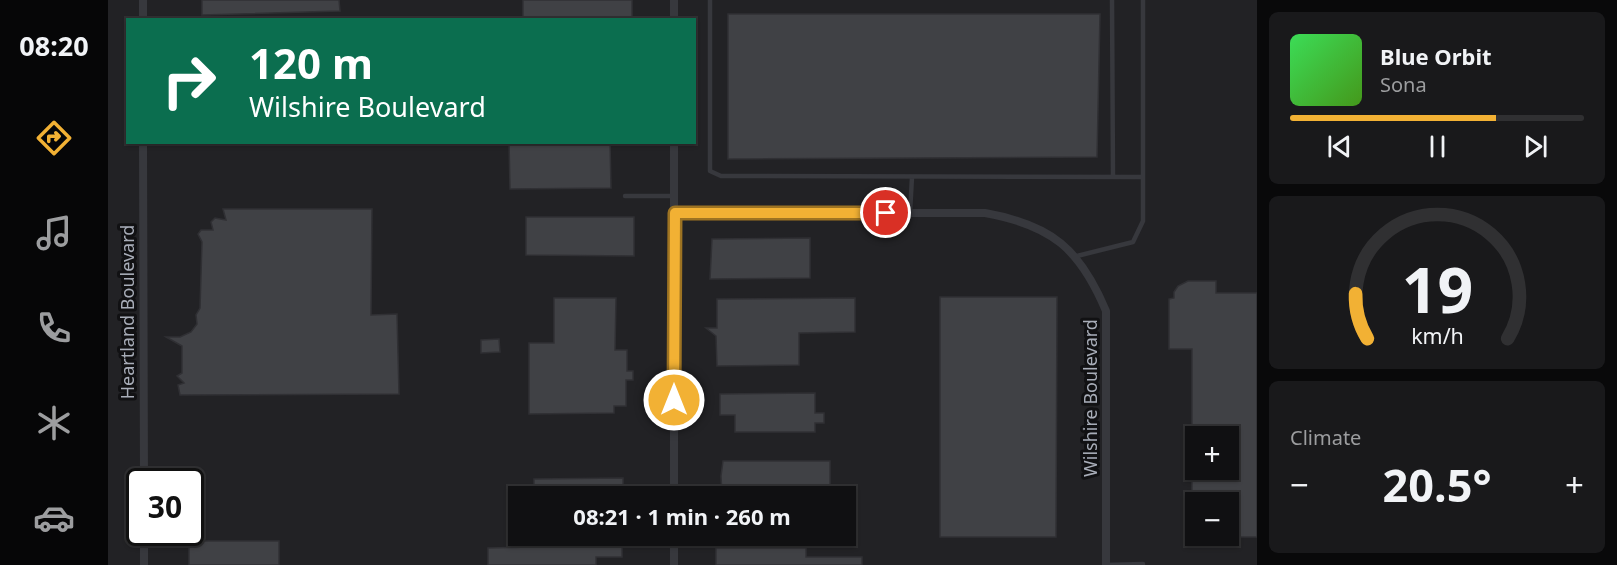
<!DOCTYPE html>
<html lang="en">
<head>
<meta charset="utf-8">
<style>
  :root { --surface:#101012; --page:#19191b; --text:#f1f3f6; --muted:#9c9d9f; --line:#303032; --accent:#f2b134 }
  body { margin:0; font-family:"Noto Sans",sans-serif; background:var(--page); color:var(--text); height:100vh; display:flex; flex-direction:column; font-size:22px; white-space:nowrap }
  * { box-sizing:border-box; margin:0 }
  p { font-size:20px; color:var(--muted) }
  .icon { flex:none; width:33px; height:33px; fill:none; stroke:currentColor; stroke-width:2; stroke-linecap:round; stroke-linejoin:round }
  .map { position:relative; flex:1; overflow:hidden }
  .panel { display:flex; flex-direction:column; gap:12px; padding:12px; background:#09090a; width:360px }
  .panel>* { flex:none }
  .guide { position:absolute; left:18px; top:18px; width:570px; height:126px; border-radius:0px; box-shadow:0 2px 4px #0004,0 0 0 2px var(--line); background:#0b6e4f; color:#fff; overflow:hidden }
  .tools { position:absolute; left:1077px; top:426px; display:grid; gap:12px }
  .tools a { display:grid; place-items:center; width:54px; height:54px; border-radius:0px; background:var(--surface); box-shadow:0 2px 4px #0004,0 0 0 2px var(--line); font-size:30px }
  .speed { position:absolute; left:18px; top:468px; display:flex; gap:12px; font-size:30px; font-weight:700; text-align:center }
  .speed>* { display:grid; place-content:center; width:78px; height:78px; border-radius:50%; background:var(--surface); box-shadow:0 2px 4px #0004,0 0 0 2px var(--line); line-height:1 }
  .speed .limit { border:3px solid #111; border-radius:9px; background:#fff; color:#111 }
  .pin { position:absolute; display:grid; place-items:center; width:51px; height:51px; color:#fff; margin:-26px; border:3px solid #fff; border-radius:50%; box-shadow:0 2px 6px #0007 }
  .me { position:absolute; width:66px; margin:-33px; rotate:0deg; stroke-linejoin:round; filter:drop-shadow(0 0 4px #0008) }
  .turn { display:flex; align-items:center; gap:21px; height:126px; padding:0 24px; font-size:27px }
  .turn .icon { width:78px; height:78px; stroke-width:2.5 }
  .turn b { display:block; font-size:42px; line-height:51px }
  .big { font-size:45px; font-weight:700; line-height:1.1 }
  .panel .card { flex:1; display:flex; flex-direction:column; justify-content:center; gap:9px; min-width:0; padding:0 21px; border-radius:9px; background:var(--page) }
  .panel .dial { align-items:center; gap:0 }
  .dial svg { height:156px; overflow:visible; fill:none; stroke:var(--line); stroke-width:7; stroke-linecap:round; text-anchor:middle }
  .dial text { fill:var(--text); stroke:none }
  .song { display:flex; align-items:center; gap:18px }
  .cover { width:72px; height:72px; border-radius:9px; background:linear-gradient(135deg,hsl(130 70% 55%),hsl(100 70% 35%)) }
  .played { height:6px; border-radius:3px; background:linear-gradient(90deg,var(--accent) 70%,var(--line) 70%) }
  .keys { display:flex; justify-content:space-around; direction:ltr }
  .heat { display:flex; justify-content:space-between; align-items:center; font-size:33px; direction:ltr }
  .trip { position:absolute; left:400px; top:486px; width:348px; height:60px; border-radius:0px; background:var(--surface); box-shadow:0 2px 4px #0004,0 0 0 2px var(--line); font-weight:700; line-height:60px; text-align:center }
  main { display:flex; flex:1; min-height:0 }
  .dock { display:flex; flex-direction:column; width:108px; justify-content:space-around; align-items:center; background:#060607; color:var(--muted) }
  .dock .icon { width:42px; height:42px }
  .dock .active { color:var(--accent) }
  .dock b { font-size:27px; color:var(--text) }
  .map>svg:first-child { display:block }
  .built { fill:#222225; fill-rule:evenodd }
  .building { fill:#404145; stroke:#303034; stroke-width:1.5 }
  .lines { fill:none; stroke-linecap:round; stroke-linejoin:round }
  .lane { stroke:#37383d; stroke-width:4.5 }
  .street { stroke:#37383d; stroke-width:8 }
  .route-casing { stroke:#9d7322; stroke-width:15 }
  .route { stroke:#f2b134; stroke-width:10 }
  .labels { text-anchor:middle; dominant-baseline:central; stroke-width:6; stroke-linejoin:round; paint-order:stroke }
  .street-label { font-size:18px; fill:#a8adb8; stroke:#111113 }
</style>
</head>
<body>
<main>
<nav class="dock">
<b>08:20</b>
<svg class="icon active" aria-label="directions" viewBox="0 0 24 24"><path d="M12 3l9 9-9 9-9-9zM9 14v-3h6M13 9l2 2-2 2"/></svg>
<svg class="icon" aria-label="music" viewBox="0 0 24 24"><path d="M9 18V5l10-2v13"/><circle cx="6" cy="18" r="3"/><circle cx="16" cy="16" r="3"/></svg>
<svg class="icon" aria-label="phone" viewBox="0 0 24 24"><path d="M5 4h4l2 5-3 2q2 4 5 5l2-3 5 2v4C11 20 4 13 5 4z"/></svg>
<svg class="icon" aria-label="climate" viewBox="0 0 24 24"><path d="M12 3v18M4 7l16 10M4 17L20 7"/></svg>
<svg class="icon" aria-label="car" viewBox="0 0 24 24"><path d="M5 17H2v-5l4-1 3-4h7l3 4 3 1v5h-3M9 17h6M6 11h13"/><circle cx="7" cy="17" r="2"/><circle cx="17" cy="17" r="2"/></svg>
</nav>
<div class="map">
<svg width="1149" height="565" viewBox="0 0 1149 565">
  <rect width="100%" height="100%" fill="#161618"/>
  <path class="built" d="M0 0H1149V565H0ZM20 20H586V142H20ZM1088 436H1120V470H1088ZM32 482H82V532H32ZM411 496H738V536H411ZM1088 502H1120V536H1088Z"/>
  <path class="building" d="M94 0H231L232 11 94 15Z
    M415 0H524V20H415Z
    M620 14H992L989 157 620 159Z
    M401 142H502L503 188 402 189Z
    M115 209H264L263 315 289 314 291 394 72 395 70 385 76 383 69 376 74 373V346L58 337H72L83 332 89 324 88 315 92 308 94 242 90 234 93 230H105L103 222 107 218 118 220Z
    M418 217H526V256L418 255Z
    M702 238V278L602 279 604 239Z
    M1080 281H1108V293H1149V537H1120V502H1084V470H1120V436H1084V349H1061V299L1066 298V292L1070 286Z
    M832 297H949L948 537H832Z
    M446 298H508L507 350H519V371H525V380H518V406H506V413L421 414V343H446Z
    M747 298V332L691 333V365L609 366 608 336 598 328H609V299Z
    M391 339 392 352 373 353V340Z
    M707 393V413H716V423H707V432H627V415H612V394Z
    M615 461H722V496H614L613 476Z
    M515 478V496H426V479Z
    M427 536H514V557H488V565H380V548L427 547Z
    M84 541H171V565H81V546Z
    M608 548H698V557H754V565H608Z"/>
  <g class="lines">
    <path class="lane" d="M602 0V171L613 176 1035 177
      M1004 0 1005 177
      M517 196H566
      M802 213 804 177
      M969 256 1025 242 1035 221V0
      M998 565 1035 564"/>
    <path class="street" d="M35 0V20
      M566 0V20
      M35 142 36 482
      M567 213H877C944 225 972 249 998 311V565
      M566 496V142
      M36 532V565
      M566 536V565"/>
  </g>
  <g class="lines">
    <g class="route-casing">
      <path id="route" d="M566 400 567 213H778"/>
    </g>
    <use href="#route" class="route"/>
  </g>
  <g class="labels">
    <g class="street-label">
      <text transform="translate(19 312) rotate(-90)">Heartland Boulevard</text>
      <text transform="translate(982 398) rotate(-90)">Wilshire Boulevard</text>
    </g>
  </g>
</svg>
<div class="tools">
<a>+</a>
<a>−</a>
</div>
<div class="speed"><div class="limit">30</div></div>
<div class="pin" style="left:778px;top:213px;background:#d93025"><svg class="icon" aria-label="arrive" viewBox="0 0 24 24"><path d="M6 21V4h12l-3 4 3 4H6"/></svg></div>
<svg class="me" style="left:566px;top:400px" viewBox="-20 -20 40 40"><circle r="17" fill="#f2b134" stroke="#fff" stroke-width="3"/><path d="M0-11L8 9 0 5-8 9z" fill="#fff"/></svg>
<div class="trip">08:21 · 1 min · 260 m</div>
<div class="guide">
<div class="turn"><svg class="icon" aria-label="right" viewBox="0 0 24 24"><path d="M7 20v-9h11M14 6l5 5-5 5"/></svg><div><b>120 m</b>Wilshire Boulevard</div></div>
</div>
</div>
<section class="panel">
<div class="card">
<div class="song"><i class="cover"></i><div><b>Blue Orbit</b><p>Sona</p></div></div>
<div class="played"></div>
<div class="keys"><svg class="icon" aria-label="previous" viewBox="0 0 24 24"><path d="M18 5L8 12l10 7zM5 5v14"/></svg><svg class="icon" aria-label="pause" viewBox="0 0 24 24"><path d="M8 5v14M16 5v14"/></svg><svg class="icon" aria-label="next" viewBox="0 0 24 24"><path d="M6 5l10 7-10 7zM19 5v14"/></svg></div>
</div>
<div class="card dial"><svg viewBox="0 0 100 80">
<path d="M14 69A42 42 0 1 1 86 69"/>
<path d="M14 69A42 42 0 0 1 8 46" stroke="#f2b134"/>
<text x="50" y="56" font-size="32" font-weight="700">19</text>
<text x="50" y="72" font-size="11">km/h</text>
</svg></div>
<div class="card"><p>Climate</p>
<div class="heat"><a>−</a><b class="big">20.5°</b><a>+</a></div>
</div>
</section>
</main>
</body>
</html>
